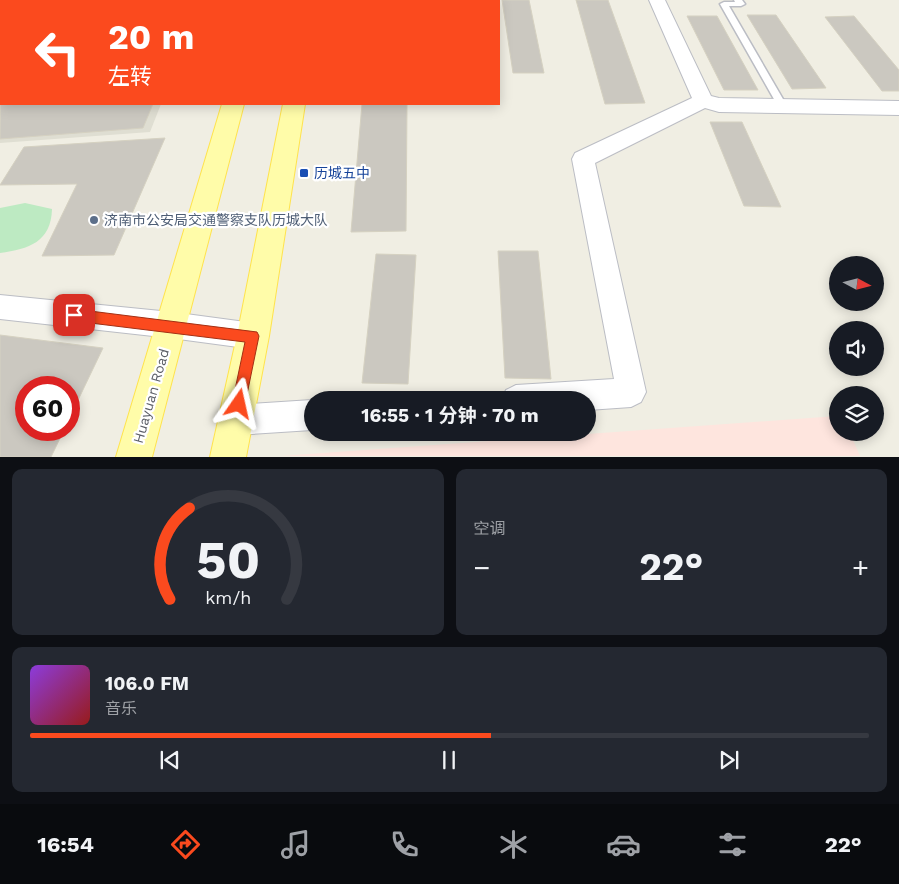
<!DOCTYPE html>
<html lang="zh">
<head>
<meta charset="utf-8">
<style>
  :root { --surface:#171b24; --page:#242831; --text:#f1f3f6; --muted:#9ea1a6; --line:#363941; --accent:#fb4a1e }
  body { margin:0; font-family:"Work Sans","Noto Sans SC",sans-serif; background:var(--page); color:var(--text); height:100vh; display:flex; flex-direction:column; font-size:19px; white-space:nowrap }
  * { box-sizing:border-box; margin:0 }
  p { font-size:16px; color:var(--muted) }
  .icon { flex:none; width:28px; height:28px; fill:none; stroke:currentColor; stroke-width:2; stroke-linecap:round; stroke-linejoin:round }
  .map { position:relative; height:457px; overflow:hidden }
  .drawer { display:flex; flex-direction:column; gap:12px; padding:12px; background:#0d0f14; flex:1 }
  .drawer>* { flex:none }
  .guide { position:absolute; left:0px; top:0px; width:500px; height:105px; box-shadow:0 2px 12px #0003; background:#fb4a1e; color:#fff; overflow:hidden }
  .needle { width:32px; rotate:97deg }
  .buttons { position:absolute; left:829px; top:256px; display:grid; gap:10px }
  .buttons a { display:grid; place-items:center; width:55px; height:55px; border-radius:50%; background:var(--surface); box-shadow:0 2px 12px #0003; font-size:25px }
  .speed { position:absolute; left:15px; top:376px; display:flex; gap:10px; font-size:25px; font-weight:700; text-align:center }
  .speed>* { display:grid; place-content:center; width:65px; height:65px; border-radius:50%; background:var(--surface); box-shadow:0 2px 12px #0003; line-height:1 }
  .speed .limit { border:8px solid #d22; background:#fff; color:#111 }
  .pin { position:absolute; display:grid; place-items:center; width:42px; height:42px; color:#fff; margin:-21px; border-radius:10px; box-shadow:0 2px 8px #0006 }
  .me { position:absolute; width:55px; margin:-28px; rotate:11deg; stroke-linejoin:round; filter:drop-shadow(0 0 4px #0008) }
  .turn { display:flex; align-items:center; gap:18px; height:105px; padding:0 25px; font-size:22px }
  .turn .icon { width:65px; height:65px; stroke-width:2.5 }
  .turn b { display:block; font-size:35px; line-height:42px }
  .big { font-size:38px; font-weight:700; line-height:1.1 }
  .drawer .tile { flex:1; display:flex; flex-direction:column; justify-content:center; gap:8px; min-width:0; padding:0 18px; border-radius:10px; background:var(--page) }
  .drawer .dial { align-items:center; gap:0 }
  .dial svg { height:130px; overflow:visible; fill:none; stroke:var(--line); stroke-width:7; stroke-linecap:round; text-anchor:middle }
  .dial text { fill:var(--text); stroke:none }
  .song { display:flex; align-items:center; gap:15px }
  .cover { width:60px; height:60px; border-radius:8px; background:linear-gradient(135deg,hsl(270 70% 55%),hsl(0 70% 35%)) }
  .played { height:5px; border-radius:2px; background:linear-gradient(90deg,var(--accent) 55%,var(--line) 55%) }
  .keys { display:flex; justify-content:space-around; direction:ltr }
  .heat { display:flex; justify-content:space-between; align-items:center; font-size:28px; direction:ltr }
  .drawer .tiles { flex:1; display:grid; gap:12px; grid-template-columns:1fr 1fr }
  .tile:last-child { grid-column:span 2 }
  .trip { position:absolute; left:304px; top:391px; width:292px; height:50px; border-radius:25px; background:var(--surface); box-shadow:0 2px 12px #0003; font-weight:700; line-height:50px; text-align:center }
  .dock { display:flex; height:80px; justify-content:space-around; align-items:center; background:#090b0e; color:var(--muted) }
  .dock .icon { width:35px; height:35px }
  .dock .selected { color:var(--accent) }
  .dock b { font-size:22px; color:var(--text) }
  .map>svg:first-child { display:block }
  .education { fill:#dfded2 }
  .medical { fill:#fee5de }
  .green { fill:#bdeac2 }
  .building { fill:#cbc8c0; stroke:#d5d1c1 }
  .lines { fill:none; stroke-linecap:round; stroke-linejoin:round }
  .service-casing { stroke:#bbbdc4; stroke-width:3 }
  .minor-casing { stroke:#bbbdc4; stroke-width:2 }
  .primary-casing { stroke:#ffe34d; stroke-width:2 }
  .service { fill:#fff; fill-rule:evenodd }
  .minor { fill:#fff; fill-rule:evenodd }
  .primary { fill:#fffca9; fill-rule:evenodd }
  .route { fill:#fb4a1e; stroke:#a33014 }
  .transit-dot { fill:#1a4fb4; stroke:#fff; stroke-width:2 }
  .service-dot { fill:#5c6f8a; stroke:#fff; stroke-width:2 }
  .labels { text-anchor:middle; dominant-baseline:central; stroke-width:4.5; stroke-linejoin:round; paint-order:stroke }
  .transit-label { font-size:14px; fill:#164399; stroke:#fff; text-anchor:start }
  .service-label { font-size:14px; fill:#4e5e75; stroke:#fff; text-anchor:start }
  .street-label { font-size:14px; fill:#5b5e66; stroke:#fff }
</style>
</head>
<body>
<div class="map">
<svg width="899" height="457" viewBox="0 0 899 457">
  <rect width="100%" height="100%" fill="#f0eee3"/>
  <path class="education" d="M0 0H202L1 1V104H161L150 132 0 143Z"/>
  <path class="medical" d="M837 416 838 432 850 433 860 456H281Z"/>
  <path class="green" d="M25 203 52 209C51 242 29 249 0 253V208Z"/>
  <path class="building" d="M391 0H439V1H391Z
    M502 0H529L544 73H513Z
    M576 0H608L645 103 605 104Z
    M747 15H776L826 88 792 89Z
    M687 16H717L758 90H724Z
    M854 16 899 70V91H882L825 17Z
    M1 49V104H153L143 128 0 139Z
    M362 104H407L406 231 351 232Z
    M710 122H742L781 207 744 206Z
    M165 138 114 255 42 256 77 184 0 185 24 147Z
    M498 251H538L551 379 505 378Z
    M376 254 416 255 408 384 362 383Z
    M0 335 103 348 69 419V388H26V430H64L51 457H0Z"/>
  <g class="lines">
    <g class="service-casing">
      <path id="service" d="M734 0H742L745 4 741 6H729L787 106 785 108H779L720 4 724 2H735Z"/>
    </g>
    <g class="minor-casing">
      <path id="minor" d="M649 0H665L711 96 719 98 899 101V115L719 112 705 108 595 163 646 392 641 402 631 407 588 410V400H501L506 390 516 385 614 379 572 159 575 153 692 98Z
        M0 295 171 312 253 323 263 327 267 336 263 345 253 349 171 338 0 319Z
        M312 400V430L236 435 225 431 221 420 225 409 236 405Z"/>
    </g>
    <g class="primary-casing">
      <path id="primary" d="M303 0H321V1H303Z
        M222 104H244L152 457H116Z
        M283 104H305L269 336 246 457H210L237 336Z"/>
    </g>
    <use href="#service" class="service"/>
    <use href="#minor" class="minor"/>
    <use href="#primary" class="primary"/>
  </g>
  <path class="route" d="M74 309 257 332 259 336 244 409 239 411 234 409 232 404 245 342 74 321 70 319 68 315 70 311Z"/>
  <rect class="transit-dot" x="299" y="168" width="10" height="10" rx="2.5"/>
  <circle class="service-dot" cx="94" cy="220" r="5"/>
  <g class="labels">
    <g class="transit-label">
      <text x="314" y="173">历城五中</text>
    </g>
    <g class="service-label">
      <text x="104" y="220">济南市公安局交通警察支队历城大队</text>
    </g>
    <g class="street-label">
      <text transform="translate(151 396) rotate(-74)">Huayuan Road</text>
    </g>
  </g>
</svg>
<div class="buttons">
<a><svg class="needle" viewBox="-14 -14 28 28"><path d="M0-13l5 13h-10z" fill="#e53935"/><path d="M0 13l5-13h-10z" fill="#9ea1a6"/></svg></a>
<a><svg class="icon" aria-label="sound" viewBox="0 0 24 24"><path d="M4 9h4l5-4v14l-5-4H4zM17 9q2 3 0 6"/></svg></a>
<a><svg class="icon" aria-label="layers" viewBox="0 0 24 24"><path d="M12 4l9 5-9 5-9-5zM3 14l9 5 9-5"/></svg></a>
</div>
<div class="speed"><div class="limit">60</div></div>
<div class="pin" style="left:74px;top:315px;background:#d93025"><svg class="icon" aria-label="arrive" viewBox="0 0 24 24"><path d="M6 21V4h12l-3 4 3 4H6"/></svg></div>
<svg class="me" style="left:239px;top:404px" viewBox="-20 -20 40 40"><path d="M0-17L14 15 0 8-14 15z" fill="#fb4a1e" stroke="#fff" stroke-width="4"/></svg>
<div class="trip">16:55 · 1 分钟 · 70 m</div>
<div class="guide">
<div class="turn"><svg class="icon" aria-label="left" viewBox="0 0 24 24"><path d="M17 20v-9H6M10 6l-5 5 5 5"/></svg><div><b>20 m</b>左转</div></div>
</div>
</div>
<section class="drawer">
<div class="tiles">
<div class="tile dial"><svg viewBox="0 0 100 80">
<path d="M14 69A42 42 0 1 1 86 69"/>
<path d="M14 69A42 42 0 0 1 26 13" stroke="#fb4a1e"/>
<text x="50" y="56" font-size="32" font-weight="700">50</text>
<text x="50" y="72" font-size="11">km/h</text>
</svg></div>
<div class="tile"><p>空调</p>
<div class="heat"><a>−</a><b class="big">22°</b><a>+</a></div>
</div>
<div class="tile">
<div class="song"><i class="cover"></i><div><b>106.0 FM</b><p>音乐</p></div></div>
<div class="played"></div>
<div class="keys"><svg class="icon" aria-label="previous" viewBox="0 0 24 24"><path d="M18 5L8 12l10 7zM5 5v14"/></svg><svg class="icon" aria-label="pause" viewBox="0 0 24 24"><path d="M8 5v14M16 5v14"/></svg><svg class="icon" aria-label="next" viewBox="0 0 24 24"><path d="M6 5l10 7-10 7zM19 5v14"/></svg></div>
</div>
</div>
</section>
<nav class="dock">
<b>16:54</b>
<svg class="icon selected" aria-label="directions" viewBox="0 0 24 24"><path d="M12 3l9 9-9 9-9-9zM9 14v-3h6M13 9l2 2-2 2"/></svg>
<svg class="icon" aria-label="music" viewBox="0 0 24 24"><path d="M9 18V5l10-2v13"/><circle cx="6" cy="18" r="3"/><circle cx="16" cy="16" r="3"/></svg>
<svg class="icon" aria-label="phone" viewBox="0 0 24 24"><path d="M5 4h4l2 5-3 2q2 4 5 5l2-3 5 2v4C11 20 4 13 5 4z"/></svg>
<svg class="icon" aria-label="climate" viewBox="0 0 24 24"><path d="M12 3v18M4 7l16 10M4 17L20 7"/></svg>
<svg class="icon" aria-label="car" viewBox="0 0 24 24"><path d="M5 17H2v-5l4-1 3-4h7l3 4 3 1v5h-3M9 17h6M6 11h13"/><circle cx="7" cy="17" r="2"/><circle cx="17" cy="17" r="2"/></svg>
<svg class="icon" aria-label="filters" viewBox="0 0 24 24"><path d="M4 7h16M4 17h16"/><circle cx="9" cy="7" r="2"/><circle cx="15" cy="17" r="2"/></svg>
<b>22°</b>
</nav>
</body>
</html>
